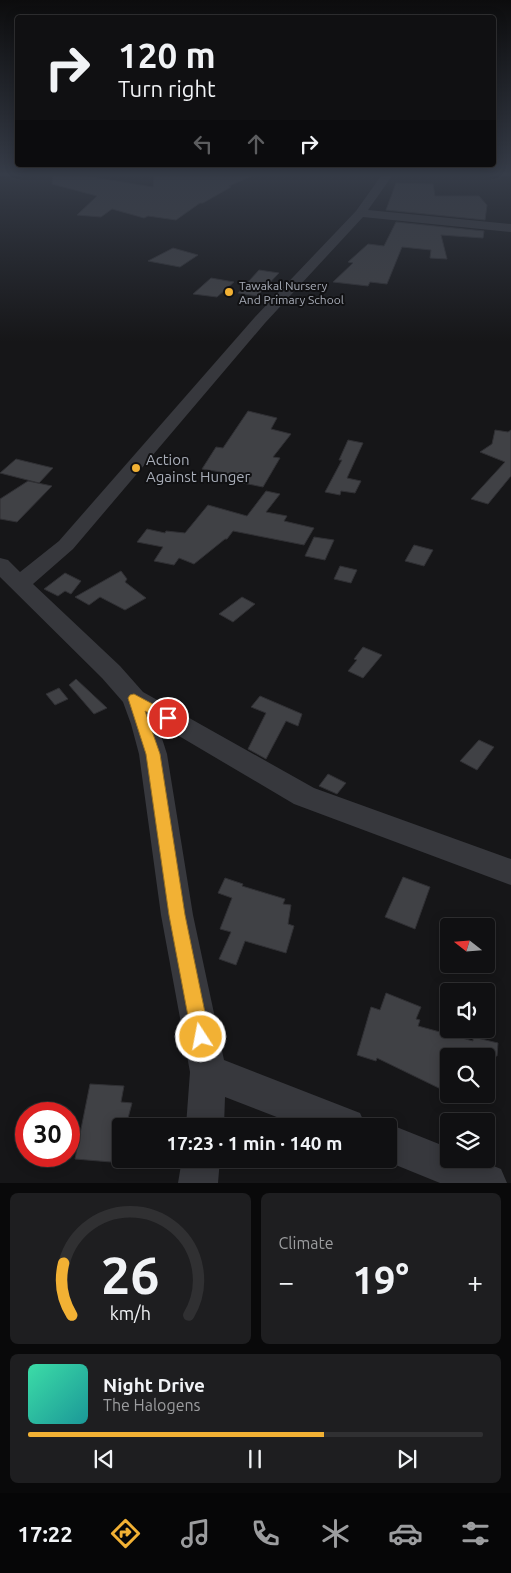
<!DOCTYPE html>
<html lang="en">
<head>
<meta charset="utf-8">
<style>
  :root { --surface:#101012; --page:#1e1e20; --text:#f1f3f6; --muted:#9c9d9f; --line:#303032; --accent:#f2b134 }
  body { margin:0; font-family:Ubuntu,sans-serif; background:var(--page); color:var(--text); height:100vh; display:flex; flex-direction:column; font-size:19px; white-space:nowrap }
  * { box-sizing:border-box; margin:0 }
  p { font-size:16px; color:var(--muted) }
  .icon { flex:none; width:28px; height:28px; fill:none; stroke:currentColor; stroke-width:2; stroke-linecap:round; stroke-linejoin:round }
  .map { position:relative; height:1183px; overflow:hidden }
  .drawer { display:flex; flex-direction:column; gap:10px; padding:10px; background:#09090a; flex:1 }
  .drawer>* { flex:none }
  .banner { position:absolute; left:15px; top:15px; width:481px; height:152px; border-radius:5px; box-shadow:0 2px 12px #0003,0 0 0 1px var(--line); background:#101012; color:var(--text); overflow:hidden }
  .needle { width:32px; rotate:287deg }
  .fabs { position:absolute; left:440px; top:918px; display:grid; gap:10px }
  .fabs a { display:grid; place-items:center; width:55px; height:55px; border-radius:5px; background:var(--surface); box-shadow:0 2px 12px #0003,0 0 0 1px var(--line); font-size:25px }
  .speed { position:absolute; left:15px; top:1102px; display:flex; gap:10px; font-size:25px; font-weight:700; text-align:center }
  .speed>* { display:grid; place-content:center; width:65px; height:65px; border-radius:50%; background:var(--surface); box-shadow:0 2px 12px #0003,0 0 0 1px var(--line); line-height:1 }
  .speed .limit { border:8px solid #d22; background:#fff; color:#111 }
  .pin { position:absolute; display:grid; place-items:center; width:42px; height:42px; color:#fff; margin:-21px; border:2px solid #fff; border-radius:50%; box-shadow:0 1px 5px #0007 }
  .me { position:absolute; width:55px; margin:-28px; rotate:349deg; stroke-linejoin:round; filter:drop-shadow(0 0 4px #0008) }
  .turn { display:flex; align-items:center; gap:18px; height:105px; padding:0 20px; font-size:22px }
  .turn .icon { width:65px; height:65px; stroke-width:2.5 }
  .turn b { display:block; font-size:35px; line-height:42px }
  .lanes { display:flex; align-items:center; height:48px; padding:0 20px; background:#0003; justify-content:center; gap:25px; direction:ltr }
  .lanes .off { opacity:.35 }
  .big { font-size:38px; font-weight:600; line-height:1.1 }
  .drawer .widget { flex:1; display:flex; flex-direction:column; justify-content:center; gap:8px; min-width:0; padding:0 18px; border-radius:8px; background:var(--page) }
  .drawer .dial { align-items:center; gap:0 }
  .dial svg { height:130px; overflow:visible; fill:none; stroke:var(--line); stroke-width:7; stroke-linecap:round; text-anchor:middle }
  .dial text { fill:var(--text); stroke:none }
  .song { display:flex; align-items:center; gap:15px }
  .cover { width:60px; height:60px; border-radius:8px; background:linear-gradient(135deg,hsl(160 70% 55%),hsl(180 70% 35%)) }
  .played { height:5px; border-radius:2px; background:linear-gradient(90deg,var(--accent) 65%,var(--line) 65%) }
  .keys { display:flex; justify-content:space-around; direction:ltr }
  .heat { display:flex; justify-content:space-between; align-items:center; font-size:28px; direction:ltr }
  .drawer .tiles { flex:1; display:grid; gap:10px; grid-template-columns:1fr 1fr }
  .widget:last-child { grid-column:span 2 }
  .trip { position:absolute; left:112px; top:1118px; width:285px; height:50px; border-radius:5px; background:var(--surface); box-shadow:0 2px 12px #0003,0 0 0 1px var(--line); font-weight:600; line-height:50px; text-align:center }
  .dock { display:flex; height:80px; justify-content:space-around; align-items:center; background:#060607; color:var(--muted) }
  .dock .icon { width:35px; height:35px }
  .dock .current { color:var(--accent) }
  .dock b { font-size:22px; color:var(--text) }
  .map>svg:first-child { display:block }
  .building { fill:#404145; stroke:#303034 }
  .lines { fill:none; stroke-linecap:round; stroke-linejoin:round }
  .minor { fill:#37383d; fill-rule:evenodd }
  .route { fill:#f2b134; stroke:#9d7322 }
  .poi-dot { fill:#f2b134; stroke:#111113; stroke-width:2 }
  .labels { text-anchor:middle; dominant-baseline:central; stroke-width:4; stroke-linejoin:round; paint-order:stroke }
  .far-poi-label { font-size:12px; fill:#a8adb8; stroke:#111113; text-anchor:start }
  .poi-label { font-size:15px; fill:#a8adb8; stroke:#111113; text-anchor:start }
</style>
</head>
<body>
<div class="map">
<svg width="511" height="1183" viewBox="0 0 511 1183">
  <rect width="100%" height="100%" fill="#161618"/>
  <path class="building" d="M53 176H86L153 187 154 176H252L229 186 231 187 203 203H200L176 220 148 216 144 218 112 209 101 217 77 215 97 196 52 184Z
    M396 183 433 184 435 196H479L487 205 485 220 386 210Z
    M396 222 484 231 483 238 441 235 447 259 430 258 431 250 402 247 387 284 370 282 368 286 333 282 353 263 348 262 368 244 384 246Z
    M173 248 198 255 180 267 148 261Z
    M259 270 279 273 257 296 238 293Z
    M211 278 234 282 217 297 193 294Z
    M248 411 277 418 271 429 291 434 273 457 280 458 263 487 223 479 227 473 202 469 216 447 223 448Z
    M495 430 508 432 511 430V476L488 504 471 499 505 462 480 452 492 444Z
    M348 440 363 443 347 478 361 481 355 493 341 491 340 495 325 492 342 460H339Z
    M16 459 53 468 39 483 0 473Z
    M28 481 52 486 17 522 0 519V499Z
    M266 491 280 494 266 512 287 516 284 521 314 528 304 545 233 531 227 539H225L194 564 179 558 174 565 154 561 163 547 137 542 147 529 165 533 166 531 185 533 208 505 247 516Z
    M314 537 334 540 325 560 305 556Z
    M414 545 433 550 424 566 405 561Z
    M340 566 357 570 351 583 334 579Z
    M121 571 127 579 125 582 146 598 125 610 100 597 89 605 75 597Z
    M65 573 81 581 71 594 65 591 58 596 44 589Z
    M242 597 255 604 233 622 219 614Z
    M363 647 382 655 363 678 348 671 357 660 354 659Z
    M76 679 107 708 94 714 69 685Z
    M59 688 68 699 55 705 46 694Z
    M260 696 302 714 298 726 286 721 266 759 248 749 266 713 251 707Z
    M479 740 494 747 477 770 460 761Z
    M328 774 346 783 337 794 319 786Z
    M403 877 430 887 415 929 385 917Z
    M225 878 243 884 242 886 285 899 283 904 291 905 288 924 294 926 286 953 245 941 236 965 219 959 231 932 220 929 232 898 218 893Z
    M386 993 421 1007 416 1019 420 1020 418 1026 473 1041V1037L498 1043 497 1056H449V1093L377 1058 376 1061 357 1055 371 1007 380 1010Z
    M90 1084 124 1086 121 1102 132 1103 126 1126H121V1148L114 1146 111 1162 75 1159Z"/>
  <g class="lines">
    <path class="minor" d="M381 176H392L368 210 511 224V232L363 217 265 323 73 549 33 584 120 666 143 692 314 788 511 859V885L294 804 157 723 167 754 193 915 224 1060 360 1113 366 1126H300L225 1097 224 1126H186L190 1072 161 915 139 754 131 724 123 702 102 678 0 577V558L8 560 20 572 59 541 255 317 356 211Z
      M389 1124 449 1148V1159H476L501 1169 507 1183H440L381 1159H389V1126H383Z
      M182 1159H220L218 1183H178Z"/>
  </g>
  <linearGradient id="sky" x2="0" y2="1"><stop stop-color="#0c0c0d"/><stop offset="0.51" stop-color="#363c48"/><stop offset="1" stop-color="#363c48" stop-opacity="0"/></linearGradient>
  <rect width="511" height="342" fill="url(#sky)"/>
  <path class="route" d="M134 694 173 715 175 718 173 721 168 723 145 711 160 754 185 915 210 1037 208 1044 201 1046 195 1044 192 1037 169 915 146 754 128 698 130 695Z"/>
  <g class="poi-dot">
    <circle cx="229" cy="292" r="5"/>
    <circle cx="136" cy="468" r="5"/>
  </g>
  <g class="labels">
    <g class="far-poi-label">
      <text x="239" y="285">Tawakal Nursery<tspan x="239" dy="14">And Primary School</tspan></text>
    </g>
    <g class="poi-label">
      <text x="146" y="459">Action<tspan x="146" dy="17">Against Hunger</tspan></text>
    </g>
  </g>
</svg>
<div class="fabs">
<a><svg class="needle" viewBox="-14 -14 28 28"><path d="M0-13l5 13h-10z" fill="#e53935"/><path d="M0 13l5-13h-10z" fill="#9c9d9f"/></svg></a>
<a><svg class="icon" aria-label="sound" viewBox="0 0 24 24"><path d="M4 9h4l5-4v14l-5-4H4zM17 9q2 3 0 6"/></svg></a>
<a><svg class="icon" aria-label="search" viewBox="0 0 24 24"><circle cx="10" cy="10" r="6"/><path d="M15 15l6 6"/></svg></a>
<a><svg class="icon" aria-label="layers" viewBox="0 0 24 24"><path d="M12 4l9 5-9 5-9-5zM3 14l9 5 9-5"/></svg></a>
</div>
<div class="speed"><div class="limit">30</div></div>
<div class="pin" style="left:168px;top:718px;background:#d93025"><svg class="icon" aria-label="arrive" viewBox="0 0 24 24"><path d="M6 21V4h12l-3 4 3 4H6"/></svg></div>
<svg class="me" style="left:201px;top:1037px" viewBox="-20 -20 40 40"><circle r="17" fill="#f2b134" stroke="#fff" stroke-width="3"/><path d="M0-11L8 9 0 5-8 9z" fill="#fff"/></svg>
<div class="trip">17:23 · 1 min · 140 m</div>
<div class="banner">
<div class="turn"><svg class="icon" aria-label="right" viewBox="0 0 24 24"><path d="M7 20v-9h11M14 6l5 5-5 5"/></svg><div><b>120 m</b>Turn right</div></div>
<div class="lanes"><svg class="icon off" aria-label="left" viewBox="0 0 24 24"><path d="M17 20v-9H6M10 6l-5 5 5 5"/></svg><svg class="icon off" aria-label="ahead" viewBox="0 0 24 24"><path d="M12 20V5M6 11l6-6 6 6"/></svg><svg class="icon" aria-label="right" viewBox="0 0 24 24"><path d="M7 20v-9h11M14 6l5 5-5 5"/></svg></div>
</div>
</div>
<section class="drawer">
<div class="tiles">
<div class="widget dial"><svg viewBox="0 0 100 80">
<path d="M14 69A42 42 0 1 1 86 69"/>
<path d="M14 69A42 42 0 0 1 9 37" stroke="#f2b134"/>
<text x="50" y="56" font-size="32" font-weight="700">26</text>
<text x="50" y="72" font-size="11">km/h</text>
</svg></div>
<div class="widget"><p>Climate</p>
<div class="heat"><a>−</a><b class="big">19°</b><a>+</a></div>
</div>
<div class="widget">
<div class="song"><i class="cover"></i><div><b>Night Drive</b><p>The Halogens</p></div></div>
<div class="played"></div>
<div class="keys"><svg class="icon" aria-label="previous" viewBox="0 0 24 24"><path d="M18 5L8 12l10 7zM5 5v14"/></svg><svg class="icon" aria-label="pause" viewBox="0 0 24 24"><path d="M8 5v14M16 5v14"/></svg><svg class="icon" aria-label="next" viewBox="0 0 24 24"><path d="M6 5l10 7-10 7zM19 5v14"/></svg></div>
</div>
</div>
</section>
<nav class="dock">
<b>17:22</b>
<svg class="icon current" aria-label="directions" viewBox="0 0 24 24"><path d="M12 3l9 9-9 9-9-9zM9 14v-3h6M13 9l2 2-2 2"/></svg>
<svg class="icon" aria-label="music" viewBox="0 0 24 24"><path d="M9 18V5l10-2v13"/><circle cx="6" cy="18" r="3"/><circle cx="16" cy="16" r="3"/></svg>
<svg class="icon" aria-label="phone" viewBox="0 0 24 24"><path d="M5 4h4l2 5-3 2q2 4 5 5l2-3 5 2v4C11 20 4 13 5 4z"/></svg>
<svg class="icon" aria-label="climate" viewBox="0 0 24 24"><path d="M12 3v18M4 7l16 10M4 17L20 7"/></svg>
<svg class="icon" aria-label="car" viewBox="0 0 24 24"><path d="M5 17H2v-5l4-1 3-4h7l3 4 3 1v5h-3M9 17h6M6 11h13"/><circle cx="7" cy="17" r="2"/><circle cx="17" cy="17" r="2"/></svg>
<svg class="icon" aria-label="filters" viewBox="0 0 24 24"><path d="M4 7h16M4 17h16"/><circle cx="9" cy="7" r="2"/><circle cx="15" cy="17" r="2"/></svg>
</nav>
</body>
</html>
